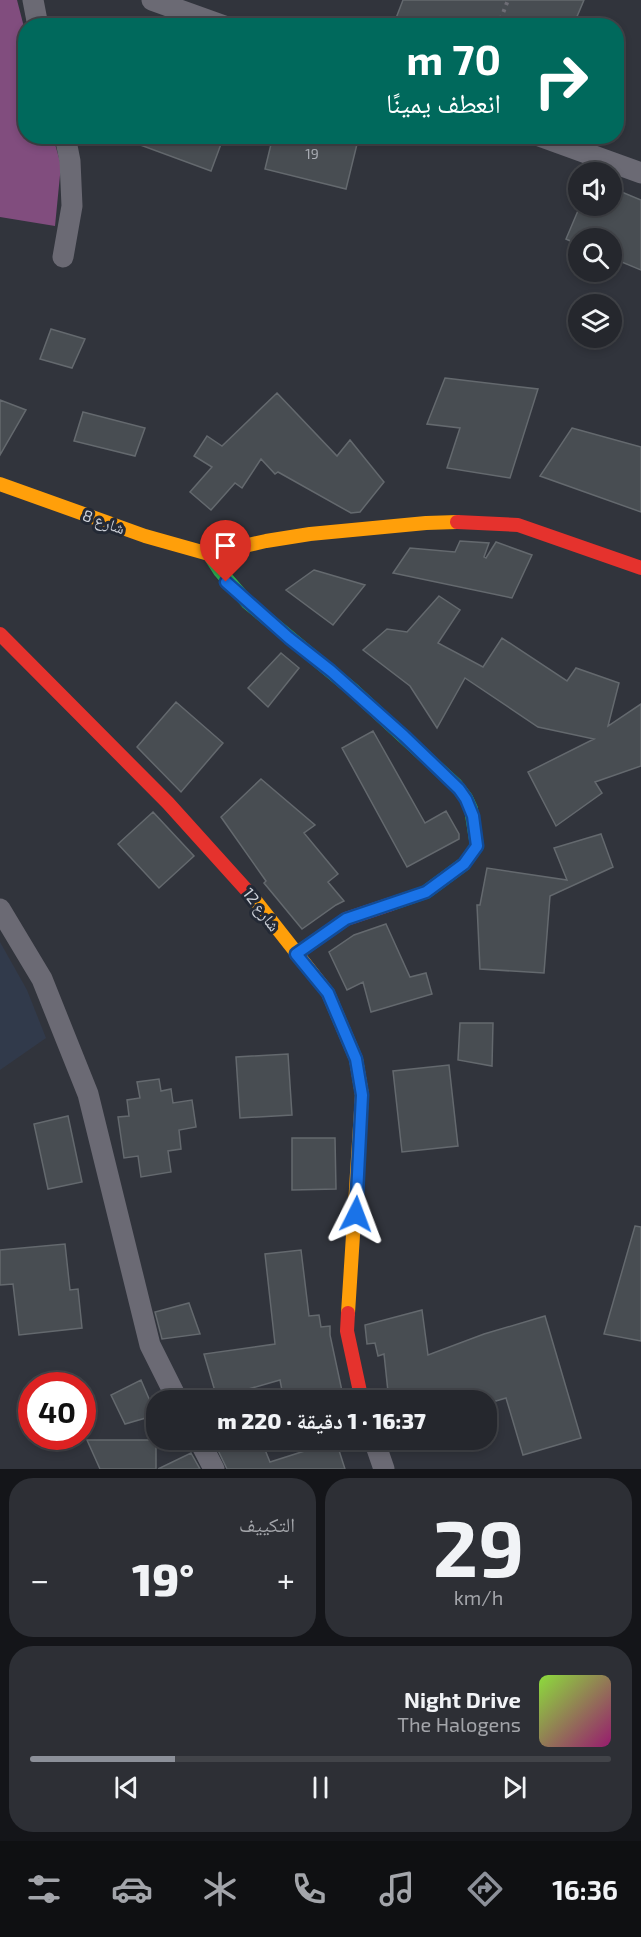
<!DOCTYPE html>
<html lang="ar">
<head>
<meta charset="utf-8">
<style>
  :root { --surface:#25272d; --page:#2d2f35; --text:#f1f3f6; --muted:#a3a5aa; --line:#424449; --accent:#8c9099 }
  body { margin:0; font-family:"Exo 2","Noto Naskh Arabic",sans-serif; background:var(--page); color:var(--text); direction:rtl; height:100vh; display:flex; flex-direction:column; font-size:22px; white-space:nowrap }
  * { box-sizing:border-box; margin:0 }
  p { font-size:20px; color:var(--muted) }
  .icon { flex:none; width:33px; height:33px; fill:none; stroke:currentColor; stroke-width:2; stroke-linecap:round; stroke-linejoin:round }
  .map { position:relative; height:1469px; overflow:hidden; direction:ltr }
  .sheet { display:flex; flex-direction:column; gap:9px; padding:9px; background:#141519; flex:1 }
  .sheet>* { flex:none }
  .guide { position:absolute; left:18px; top:18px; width:606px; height:126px; border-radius:24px; box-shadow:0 3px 9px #0003,0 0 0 2px var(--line); direction:rtl; background:#00695c; color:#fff; overflow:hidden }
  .fabs { position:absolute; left:568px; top:162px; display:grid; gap:12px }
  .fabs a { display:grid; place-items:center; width:54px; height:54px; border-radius:50%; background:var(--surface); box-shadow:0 3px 9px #0003,0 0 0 2px var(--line); font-size:30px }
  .speed { position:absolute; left:18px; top:1372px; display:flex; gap:12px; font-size:30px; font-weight:700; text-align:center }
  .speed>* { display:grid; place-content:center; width:78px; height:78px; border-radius:50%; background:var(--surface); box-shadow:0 3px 9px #0003,0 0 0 2px var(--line); line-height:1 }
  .speed .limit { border:9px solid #d22; background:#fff; color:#111 }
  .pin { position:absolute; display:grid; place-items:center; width:51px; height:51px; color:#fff; margin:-62px -26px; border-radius:50% 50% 50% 0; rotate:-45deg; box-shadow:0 0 6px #0007 }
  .pin .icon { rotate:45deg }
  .me { position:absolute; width:66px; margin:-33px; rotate:3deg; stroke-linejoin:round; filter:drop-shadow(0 0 4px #0008) }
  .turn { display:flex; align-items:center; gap:21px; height:126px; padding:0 24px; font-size:27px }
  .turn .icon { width:78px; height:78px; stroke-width:2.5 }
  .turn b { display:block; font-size:42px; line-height:51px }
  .big { font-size:45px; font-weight:800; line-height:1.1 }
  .sheet .card { flex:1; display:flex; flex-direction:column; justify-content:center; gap:9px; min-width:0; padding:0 21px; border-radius:24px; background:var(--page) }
  .sheet .dial { align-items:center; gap:0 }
  .dial b { font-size:78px; line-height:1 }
  .song { display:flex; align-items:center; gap:18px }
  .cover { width:72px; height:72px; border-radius:9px; background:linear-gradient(135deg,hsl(90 70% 55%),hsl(320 70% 35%)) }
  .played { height:6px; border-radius:3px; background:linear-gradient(90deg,var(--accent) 25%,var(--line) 25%) }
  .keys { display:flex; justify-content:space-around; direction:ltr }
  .heat { display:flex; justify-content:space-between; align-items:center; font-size:33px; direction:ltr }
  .sheet .tiles { flex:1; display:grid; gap:9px; grid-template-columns:1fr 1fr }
  .card:last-child { grid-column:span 2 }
  .trip { position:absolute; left:146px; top:1390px; width:351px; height:60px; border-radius:24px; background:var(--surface); box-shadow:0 3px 9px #0003,0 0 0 2px var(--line); font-weight:800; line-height:60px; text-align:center; direction:rtl }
  .tabs { display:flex; height:96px; justify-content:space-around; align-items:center; background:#0f1012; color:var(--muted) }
  .tabs .icon { width:42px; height:42px }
  .tabs .selected { color:var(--accent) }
  .tabs b { font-size:27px; color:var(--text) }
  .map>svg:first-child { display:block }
  .built { fill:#313a4b }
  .forest { fill:#814d7e }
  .building { fill:#484d52; stroke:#64696e; stroke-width:1.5 }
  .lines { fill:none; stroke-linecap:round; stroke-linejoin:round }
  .path { stroke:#6d6d75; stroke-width:4; stroke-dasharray:3 4.5; stroke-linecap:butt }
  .street { stroke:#6b6a74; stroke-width:21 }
  .fast { stroke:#30b455; stroke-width:14 }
  .slow { stroke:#ff9f0a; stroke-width:14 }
  .jam { stroke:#e5322d; stroke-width:14 }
  .route-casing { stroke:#114b97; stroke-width:15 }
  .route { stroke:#1a73e8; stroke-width:10 }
  .labels { text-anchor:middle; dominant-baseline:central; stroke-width:6; stroke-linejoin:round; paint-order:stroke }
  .number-label { font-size:14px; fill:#acb0b7 }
  .street-label { font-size:16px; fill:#cdd1d9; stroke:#232935 }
</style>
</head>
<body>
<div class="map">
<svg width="641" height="1469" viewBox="0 0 641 1469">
  <rect width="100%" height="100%" fill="#31343c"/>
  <path class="built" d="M0 942 27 990 46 1038 0 1070Z"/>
  <path class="forest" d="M0 0H17L25 31 26 136 53 137 61 165 55 226 0 217Z"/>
  <path class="building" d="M403 0H584L573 26H393Z
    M124 136H224L211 171 124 139Z
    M273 136H359L346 189 265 169Z
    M612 188 641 200V270L612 258V238H579V245L566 239 580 206H612Z
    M51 329 85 339 72 368 40 359Z
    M445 378 538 389 510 478 447 468 460 428 427 424Z
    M277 393 337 456 350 440 384 482 360 512 351 513 278 472 275 474 261 459 242 488 235 483 211 510 190 492 212 467 194 456 207 436 222 446Z
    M0 400 26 410 0 455Z
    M83 412 145 428 135 456 74 441Z
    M572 428 641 447V512L540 476Z
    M460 541 489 543 484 557 486 558 496 542 532 555 512 598 393 573 410 548 455 552Z
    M314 570 365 585 333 625 286 590Z
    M439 596 460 610 438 643 483 667 502 638 567 681 576 668 619 683 608 726 641 704V766L595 782 602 793 556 826 528 772 594 739 538 727 465 678 437 728 410 686 363 650 387 629 407 632Z
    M281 653 299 668 268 707 248 688Z
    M176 702 223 743 181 792 137 747Z
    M373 731 425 823 446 811 459 834V839L407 867 342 748Z
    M261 779 315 825 304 833 338 874 328 882 344 901 336 905 302 929 264 883 266 881 221 817Z
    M153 812 194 856 159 888 118 844Z
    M601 834 613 867 550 896 544 973 480 969 477 905H480L487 868 567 880 554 848Z
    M386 924 410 977 426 973 432 994 371 1012 363 982 347 990 329 952 354 935Z
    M460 1023H493L492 1066 458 1060Z
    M288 1054 292 1115 240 1118 236 1057Z
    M449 1065 458 1146 402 1152 393 1071Z
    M159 1079 161 1091 171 1089 173 1103 192 1100 196 1127 179 1130 181 1149 168 1151 171 1172 141 1177 138 1156 124 1158 118 1117 129 1116 127 1100 140 1098 137 1082Z
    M68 1116 82 1182 48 1189 34 1124Z
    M292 1138H335L336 1189 292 1190Z
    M635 1226 641 1227V1341L604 1334Z
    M65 1244 70 1290 78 1289 82 1328 19 1335 13 1284 0 1285V1250Z
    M301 1250 309 1316 319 1315 321 1327 330 1326V1335L342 1391 334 1393 336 1401H284L280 1380 217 1398 204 1354 275 1344 265 1254Z
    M189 1303 200 1334 162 1339 155 1312Z
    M422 1310 428 1355 484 1334 545 1316 581 1438 523 1455 506 1398 496 1401H389L384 1354 378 1356 375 1343 367 1344 365 1325Z
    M141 1380 156 1415 125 1424 111 1395Z
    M87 1440H156V1469H100Z
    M217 1440H261L270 1462 336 1441 345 1469H227L214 1442Z
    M191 1453 200 1469H158Z"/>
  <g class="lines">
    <path class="path" d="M498 26 508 0"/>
    <path class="street" d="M33 0 38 26
      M152 0 224 26
      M539 136 641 173
      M63 257 72 206 70 161 65 136
      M0 909 42 979 88 1094 150 1345 178 1401
      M199 1440 214 1469
      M374 1440 384 1469"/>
    <path class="fast" d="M209 554 220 571 247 602 353 690 456 785 466 798 471 809 477 846 464 864 426 892 391 904"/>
    <path class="slow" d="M0 484 145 536 209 554 266 541 310 534 426 523 457 522
      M251 895 328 993 356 1059 362 1095 348 1313"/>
    <path class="jam" d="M457 522 518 525 641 568
      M0 634 168 803 251 895
      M296 954 346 919 391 904
      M348 1313 347 1331 362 1401"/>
  </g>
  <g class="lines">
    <g class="route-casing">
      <path id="route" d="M226 582 289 638 331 671 404 736 459 789 466 799 473 816 477 846 464 864 426 892 346 919 296 954 328 993 356 1059 362 1095 356 1214"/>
    </g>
    <use href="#route" class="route"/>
  </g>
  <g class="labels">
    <g class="number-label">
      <text x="312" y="153">19</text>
    </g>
    <g class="street-label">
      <text transform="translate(104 521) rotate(20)">شارع 8</text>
      <text transform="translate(262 909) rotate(53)">شارع 12</text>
    </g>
  </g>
</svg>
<div class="fabs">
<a><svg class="icon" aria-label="sound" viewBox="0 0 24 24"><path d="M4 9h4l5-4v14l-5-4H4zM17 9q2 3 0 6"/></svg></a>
<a><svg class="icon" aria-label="search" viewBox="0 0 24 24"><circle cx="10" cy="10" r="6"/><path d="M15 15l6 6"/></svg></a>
<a><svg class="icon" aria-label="layers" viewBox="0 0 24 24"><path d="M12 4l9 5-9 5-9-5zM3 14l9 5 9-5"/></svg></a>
</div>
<div class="speed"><div class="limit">40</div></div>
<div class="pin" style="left:226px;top:582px;background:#d93025"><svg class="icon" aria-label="arrive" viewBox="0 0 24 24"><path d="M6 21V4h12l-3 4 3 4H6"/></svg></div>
<svg class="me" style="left:356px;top:1214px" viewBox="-20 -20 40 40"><path d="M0-17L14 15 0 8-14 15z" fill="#1a73e8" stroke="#fff" stroke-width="4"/></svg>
<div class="trip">16:37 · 1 دقيقة · 220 m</div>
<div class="guide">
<div class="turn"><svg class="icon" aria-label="right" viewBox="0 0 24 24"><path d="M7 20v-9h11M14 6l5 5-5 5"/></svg><div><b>70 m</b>انعطف يمينًا</div></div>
</div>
</div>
<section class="sheet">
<div class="tiles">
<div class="card dial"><b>29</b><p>km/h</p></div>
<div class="card"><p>التكييف</p>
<div class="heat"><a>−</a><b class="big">19°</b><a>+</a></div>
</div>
<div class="card">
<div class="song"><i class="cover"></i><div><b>Night Drive</b><p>The Halogens</p></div></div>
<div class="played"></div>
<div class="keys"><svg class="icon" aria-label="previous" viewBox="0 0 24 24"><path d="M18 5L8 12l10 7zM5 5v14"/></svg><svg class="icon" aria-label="pause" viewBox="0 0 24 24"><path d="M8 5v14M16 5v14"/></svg><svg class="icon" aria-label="next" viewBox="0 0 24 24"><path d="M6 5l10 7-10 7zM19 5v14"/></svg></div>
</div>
</div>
</section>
<nav class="tabs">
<b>16:36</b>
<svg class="icon selected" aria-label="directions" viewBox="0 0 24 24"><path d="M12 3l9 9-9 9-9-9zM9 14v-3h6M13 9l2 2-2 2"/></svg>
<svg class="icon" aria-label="music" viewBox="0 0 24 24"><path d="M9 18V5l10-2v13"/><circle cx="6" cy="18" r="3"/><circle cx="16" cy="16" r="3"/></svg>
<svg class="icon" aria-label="phone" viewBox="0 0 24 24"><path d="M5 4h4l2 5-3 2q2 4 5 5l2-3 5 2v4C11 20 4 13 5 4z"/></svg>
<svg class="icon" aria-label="climate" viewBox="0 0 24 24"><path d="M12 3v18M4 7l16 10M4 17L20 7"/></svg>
<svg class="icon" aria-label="car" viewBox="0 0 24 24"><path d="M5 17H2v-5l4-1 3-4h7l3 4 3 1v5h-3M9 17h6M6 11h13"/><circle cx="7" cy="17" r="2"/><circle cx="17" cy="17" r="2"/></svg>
<svg class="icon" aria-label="filters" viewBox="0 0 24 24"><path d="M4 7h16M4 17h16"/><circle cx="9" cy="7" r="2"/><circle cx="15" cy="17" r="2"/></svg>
</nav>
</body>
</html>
